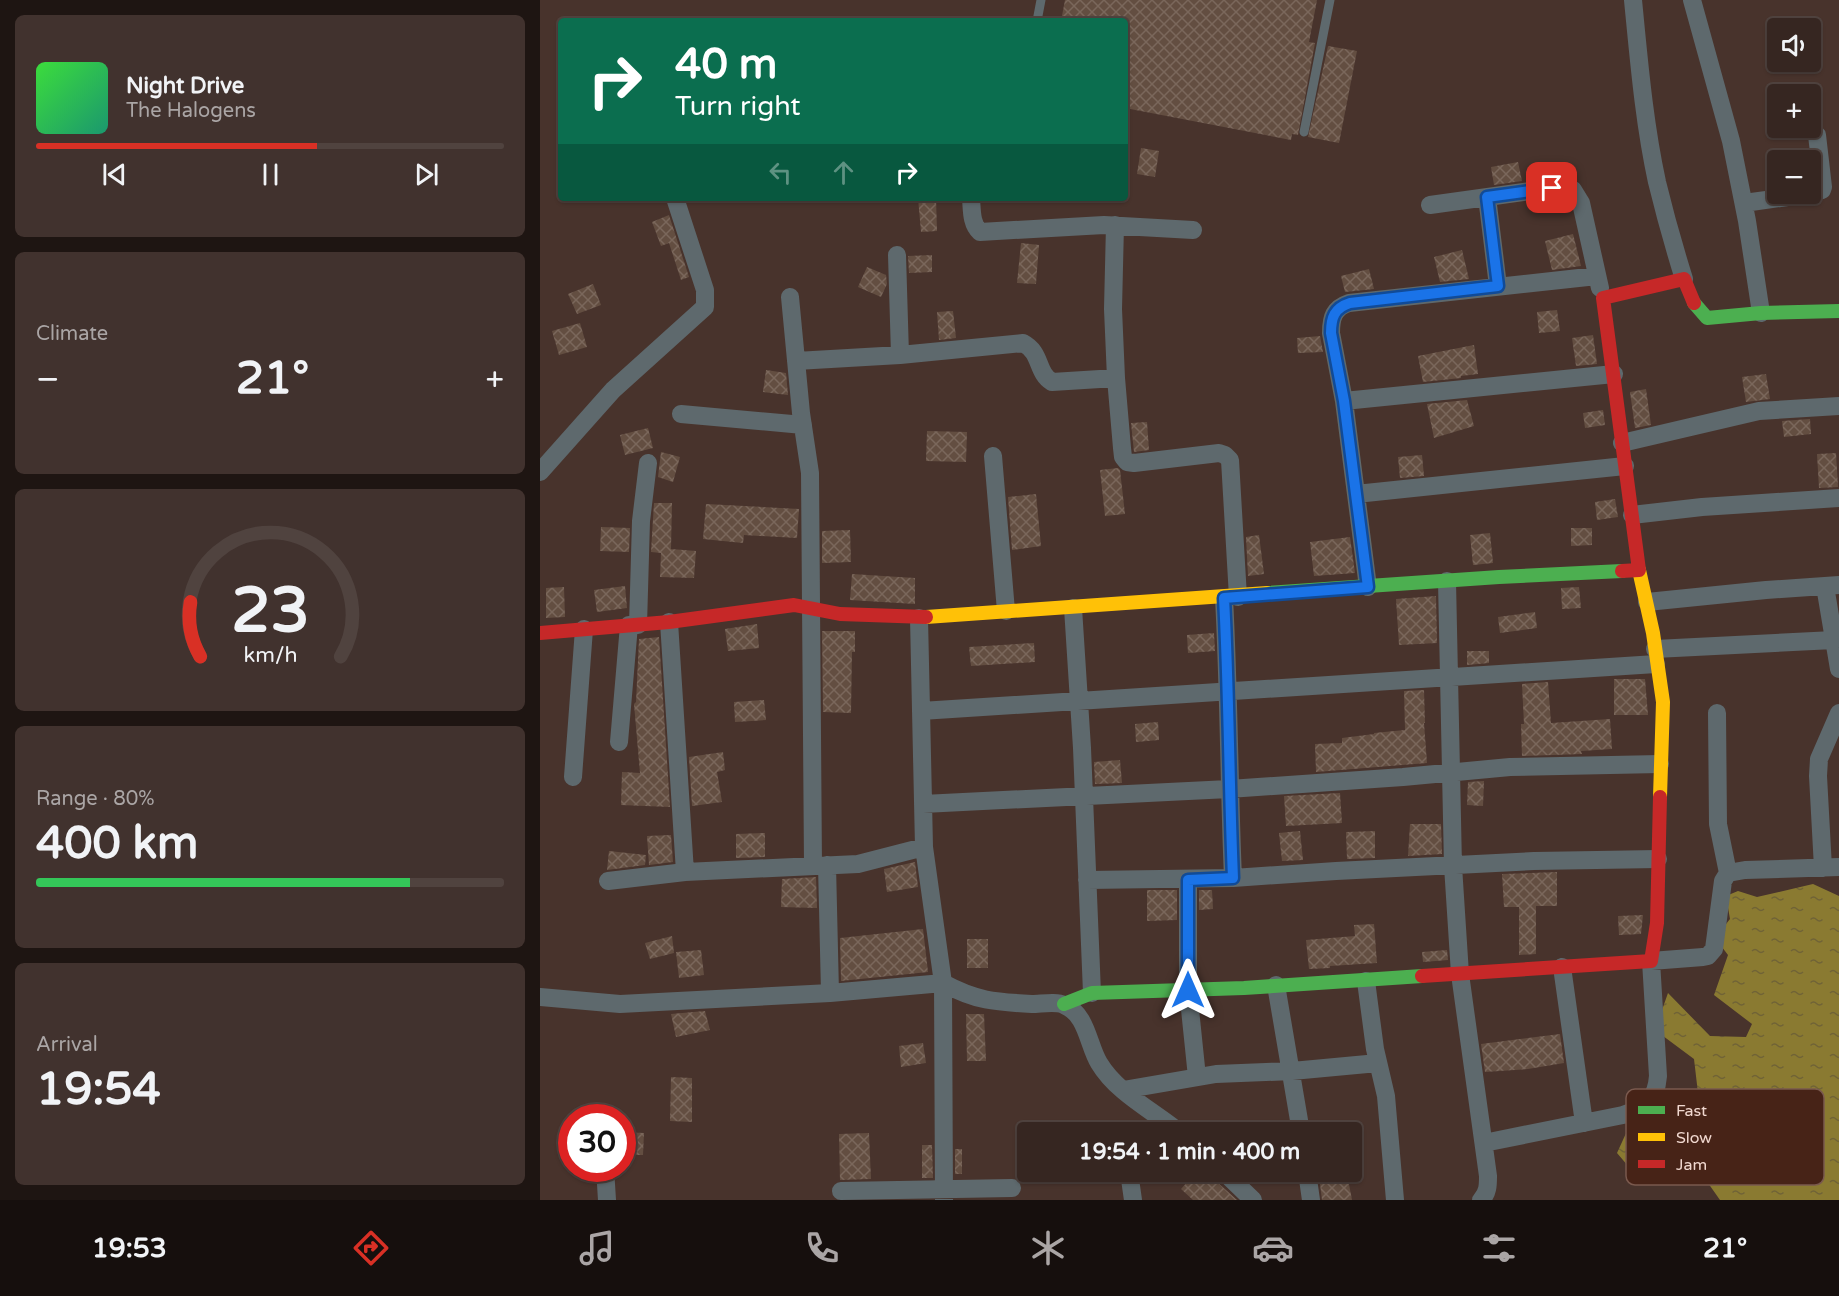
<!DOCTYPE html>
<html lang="en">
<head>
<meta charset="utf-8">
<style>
  :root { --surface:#362621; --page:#41322e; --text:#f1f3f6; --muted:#aaa5a5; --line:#50433f; --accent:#d93025 }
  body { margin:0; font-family:"Varela Round",sans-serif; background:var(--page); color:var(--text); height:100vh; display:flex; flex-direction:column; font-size:22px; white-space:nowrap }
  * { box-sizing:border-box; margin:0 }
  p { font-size:20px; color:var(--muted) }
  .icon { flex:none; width:33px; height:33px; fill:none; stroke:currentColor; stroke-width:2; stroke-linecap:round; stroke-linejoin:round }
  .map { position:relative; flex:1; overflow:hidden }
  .sheet { display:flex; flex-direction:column; gap:15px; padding:15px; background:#1e1512; width:540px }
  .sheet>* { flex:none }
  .hud { position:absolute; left:18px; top:18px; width:570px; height:183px; border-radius:6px; box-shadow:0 2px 4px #0004,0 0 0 2px var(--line); background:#0b6e4f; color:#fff; overflow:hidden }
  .buttons { position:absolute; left:1227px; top:18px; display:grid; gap:12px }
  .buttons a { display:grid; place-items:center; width:54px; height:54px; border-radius:6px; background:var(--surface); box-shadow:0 2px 4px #0004,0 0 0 2px var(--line); font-size:30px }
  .speed { position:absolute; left:18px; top:1104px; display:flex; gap:12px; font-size:30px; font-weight:700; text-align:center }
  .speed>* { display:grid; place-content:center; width:78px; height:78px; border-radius:50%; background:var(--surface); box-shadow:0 2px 4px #0004,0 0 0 2px var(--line); line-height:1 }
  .speed .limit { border:9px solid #d22; background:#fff; color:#111 }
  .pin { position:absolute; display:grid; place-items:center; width:51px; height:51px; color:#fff; margin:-26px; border-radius:12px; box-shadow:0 3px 9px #0006 }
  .me { position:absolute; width:66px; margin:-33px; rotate:0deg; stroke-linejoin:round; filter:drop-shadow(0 0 4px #0008) }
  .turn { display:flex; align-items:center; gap:21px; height:126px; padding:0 18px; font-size:27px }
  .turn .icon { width:78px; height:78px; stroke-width:2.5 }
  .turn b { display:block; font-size:42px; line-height:51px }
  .lanes { display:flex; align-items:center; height:57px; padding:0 18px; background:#0003; justify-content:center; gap:30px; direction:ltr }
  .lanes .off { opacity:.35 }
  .big { font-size:45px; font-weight:800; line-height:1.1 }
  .sheet .card { flex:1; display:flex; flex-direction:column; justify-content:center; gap:9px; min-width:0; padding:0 21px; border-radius:9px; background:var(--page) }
  .sheet .dial { align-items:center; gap:0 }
  .dial svg { height:156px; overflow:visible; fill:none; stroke:var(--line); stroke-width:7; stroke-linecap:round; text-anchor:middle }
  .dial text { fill:var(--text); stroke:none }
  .song { display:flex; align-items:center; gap:18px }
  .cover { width:72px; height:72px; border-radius:9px; background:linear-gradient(135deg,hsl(120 70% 55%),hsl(160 70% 35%)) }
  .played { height:6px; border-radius:3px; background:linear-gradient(90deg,var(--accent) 60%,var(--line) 60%) }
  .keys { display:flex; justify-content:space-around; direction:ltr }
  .heat { display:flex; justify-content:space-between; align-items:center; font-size:33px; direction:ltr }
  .charge { height:9px; border-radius:4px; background:linear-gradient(90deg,#34c759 80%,var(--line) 0) }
  .trip { position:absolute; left:477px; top:1122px; width:345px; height:60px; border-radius:6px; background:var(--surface); box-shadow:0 2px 4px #0004,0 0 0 2px var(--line); font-weight:800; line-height:60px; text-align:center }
  .dock { display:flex; height:96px; justify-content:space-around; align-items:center; background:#160f0d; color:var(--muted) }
  .dock .icon { width:42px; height:42px }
  .dock .current { color:var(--accent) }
  .dock b { font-size:27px; color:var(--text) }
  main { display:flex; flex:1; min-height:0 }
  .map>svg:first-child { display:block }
  .water { fill:url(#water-ripples) }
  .building { fill:url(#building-cross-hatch) }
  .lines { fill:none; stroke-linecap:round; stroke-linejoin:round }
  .lane { stroke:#5e696d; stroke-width:9 }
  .street { stroke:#5e696d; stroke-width:18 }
  .fast { stroke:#4caf50; stroke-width:14 }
  .slow { stroke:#ffc107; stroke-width:14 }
  .jam { stroke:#c62828; stroke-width:14 }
  .route-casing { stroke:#114b97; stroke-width:15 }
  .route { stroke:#1a73e8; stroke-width:10 }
  .key { fill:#472317; stroke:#7a594e; stroke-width:1.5 }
  .key-label { font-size:16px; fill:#f1d8d0 }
</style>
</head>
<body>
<main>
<section class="sheet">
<div class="card">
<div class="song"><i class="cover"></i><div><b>Night Drive</b><p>The Halogens</p></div></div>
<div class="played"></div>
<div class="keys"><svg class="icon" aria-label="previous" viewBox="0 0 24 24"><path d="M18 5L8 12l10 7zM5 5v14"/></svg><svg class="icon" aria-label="pause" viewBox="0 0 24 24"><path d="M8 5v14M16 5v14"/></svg><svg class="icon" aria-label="next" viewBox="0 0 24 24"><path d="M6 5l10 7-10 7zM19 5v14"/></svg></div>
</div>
<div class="card"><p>Climate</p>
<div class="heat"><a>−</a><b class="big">21°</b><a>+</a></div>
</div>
<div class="card dial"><svg viewBox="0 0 100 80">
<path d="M14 69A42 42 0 1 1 86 69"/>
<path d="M14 69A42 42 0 0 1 9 41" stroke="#d93025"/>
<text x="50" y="56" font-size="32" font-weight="700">23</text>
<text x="50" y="72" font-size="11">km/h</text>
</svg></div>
<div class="card"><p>Range · 80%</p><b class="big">400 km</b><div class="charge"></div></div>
<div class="card"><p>Arrival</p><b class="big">19:54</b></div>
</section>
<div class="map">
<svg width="1299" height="1200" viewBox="0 0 1299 1200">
  <defs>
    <pattern id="water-ripples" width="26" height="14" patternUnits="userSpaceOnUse" patternTransform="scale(1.5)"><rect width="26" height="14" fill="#8a7a31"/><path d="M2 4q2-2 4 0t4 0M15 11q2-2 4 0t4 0" fill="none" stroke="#706336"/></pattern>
    <pattern id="building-cross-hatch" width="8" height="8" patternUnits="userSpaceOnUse" patternTransform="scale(1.5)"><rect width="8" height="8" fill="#634e41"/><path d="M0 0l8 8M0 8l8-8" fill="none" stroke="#7a675b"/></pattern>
  </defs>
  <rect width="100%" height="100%" fill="#48332c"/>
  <path class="water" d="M1273 884 1299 896V1200H1180L1161 1173 1100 1180 1077 1153 1093 1118 1129 1120 1158 1093 1154 1059 1115 1030 1128 993 1170 1036 1206 1037 1212 1024 1174 995 1188 955 1175 938 1190 919 1186 896 1198 891 1217 897Z"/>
  <path class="building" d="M525 0H777L769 42 775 43 758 135 752 134 751 140 585 108V21H521Z
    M788 46 817 51 799 143 768 137Z
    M601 148 619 151 615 177 597 174Z
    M978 162 982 181 954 185 951 167Z
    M378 198H396L397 231 381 232Z
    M129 215 149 277 141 280 129 243 121 246 112 222Z
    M1033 234 1041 266 1012 270 1005 241Z
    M481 243 499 245 496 284 477 283Z
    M922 250 929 279 900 282 894 257Z
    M392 255V272L369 273 368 256Z
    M327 267 346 275 347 284 341 297 318 287Z
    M829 269 834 289 805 292 801 276Z
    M53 284 61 305 37 314 28 294Z
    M1017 310 1020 331 999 333 997 312Z
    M413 311 416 338 399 340 397 312Z
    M40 323 47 347 19 355 12 331Z
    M1053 335 1057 364 1036 366 1032 338Z
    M780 336 783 352 758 353 757 338Z
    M934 345 938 374 921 376V378L883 382 878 356Z
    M226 370 246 373 248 395 223 392Z
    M1226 374 1230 399 1206 402 1202 377Z
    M1106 389 1111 425 1095 428 1090 392Z
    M927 400 934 426 894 438 887 404Z
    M1063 410 1065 425 1045 428 1043 413Z
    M1270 419 1271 434 1244 437 1242 421Z
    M607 422 609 450 594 452 591 423Z
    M108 428 113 448 85 455 80 435Z
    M387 431 427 432 426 462 386 461Z
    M121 452 140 457 133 482 118 477Z
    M1296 453 1298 487 1279 488 1277 454Z
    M882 455 884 476 860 478 858 457Z
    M578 468 580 470 585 514 565 516 560 470Z
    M496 494 501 546 472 550 468 497Z
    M1075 499 1078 517 1057 520 1055 502Z
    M114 503H132L131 549 156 551 154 578 120 577 121 553 111 552Z
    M166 504 259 509 257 538 204 535 203 543 163 539Z
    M61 527 90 528 89 552 60 551Z
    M1031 528H1052V545L1031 546Z
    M310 530 311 562 282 563V531Z
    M950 533 953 563 933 565 930 535Z
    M719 535 724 574 708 576 706 537Z
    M810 537 815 573 774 576 770 542Z
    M312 574 375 578V604L310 600Z
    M85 586 87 608 57 612 54 590Z
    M24 587 25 617 6 618V588Z
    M1039 587 1041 608 1022 609 1021 588Z
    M896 596 897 643 859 645 856 599Z
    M995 612 997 628 960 633 958 617Z
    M217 624 219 648 188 651 185 629Z
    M282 631H315V652H312L311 713 283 712Z
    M674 633 675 651 648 653 647 635Z
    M119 637 130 807 81 805 82 772 100 773 94 704 96 702 99 639Z
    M494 643 495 662 431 666 429 647Z
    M927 651H949V663L927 665Z
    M1074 679H1105L1108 715H1074Z
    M1008 682 1011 723 1070 719 1072 749 1041 751 1042 754 982 756 981 724H984L982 684Z
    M884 690 885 723H884L887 763 776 772 775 744 802 743V738L834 734V733L865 730 864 691Z
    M224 700 226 720 195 722 194 702Z
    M618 722 619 740 596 742 595 724Z
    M183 752 185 770 177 772 182 802 152 806 149 757Z
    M580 760 582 783 555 784 554 762Z
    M944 781 943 806 927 805 928 782Z
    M800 793 802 823 746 826 744 796Z
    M870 824H901L902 854 868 856Z
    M760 831 763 860 742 861 739 833Z
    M835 831V858L807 859 806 832Z
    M225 833V857L196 858V834Z
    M131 835 133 862 109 865 107 836Z
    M69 851 106 855 105 865 67 870Z
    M375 862 378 887 347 892 344 869Z
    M1017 872V906H996V954L979 955V907H964L962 874Z
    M276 877 277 908 241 907 242 879Z
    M607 890H637V920L607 921Z
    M659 890H672L673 909 659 910Z
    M1103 915 1101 934 1079 935 1078 916Z
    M834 924 837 963 790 966V968L769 969 766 940 815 936 814 925Z
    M383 929 388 972 301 981 300 938Z
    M132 936 134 953 110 959 105 943Z
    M427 939H448V968H427Z
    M161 950 164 975 139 978 136 952Z
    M907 950 908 960 883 962 882 952Z
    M165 1011 170 1030 136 1037 131 1014Z
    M426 1014H444L446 1061H427Z
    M1020 1034 1024 1063 988 1069 945 1072 941 1044Z
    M383 1043 386 1063 361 1067 359 1046Z
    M131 1077 152 1078V1122L130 1121Z
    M82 1132 104 1133 103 1155H82Z
    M329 1133 331 1179 300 1180 299 1134Z
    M382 1145H392L393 1178H382Z
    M415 1149H422V1174H415Z
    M656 1172H666L697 1200H653L641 1189Z
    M808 1179 812 1200H782L780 1184Z"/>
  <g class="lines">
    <path class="lane" d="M497 21 501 0
      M764 132 790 0"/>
    <path class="street" d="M1093 0C1099 61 1104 122 1117 182 1125 215 1134 247 1144 279
      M1152 0 1191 141 1207 221 1221 313
      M1270 193 1282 190 1283 187 1277 135
      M947 197 958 286
      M431 198C432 210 431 224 440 232L564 225 653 230
      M1204 203 1269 194
      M890 205 1012 188 1033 190 1041 203 1060 288
      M575 225 573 309 576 378
      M357 255 360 355
      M250 297 261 413 270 473 273 866
      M256 361 360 355 483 343C502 353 496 372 512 382L576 378 582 448 583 457 587 462 594 463 679 453 685 455 690 460 698 597
      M804 401 1074 374
      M141 414 263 425
      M1082 443 1219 411 1299 406
      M453 456 466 611
      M0 472 73 390 165 307V290L135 198
      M816 494 1085 466
      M1092 515 1162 507 1299 498
      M907 581 913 866 920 974 948 1176C948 1185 948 1193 941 1200
      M1285 586 1299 669
      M828 587 804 401 791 333C791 317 794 308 809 303L1057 276
      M684 598C689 691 689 785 693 878
      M1107 602 1226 590 1299 585
      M533 608 542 748 552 993
      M379 618 384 847
      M129 622 145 872
      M98 625 101 521 108 463
      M1115 649 1294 640
      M381 711 1116 664
      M1177 713 1178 824 1188 873
      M79 742 89 625
      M33 777 44 629
      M383 804 689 789 863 777 970 767 1120 764
      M287 865 290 993
      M1283 868 1278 776 1279 759 1299 713
      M547 880 693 878 796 871 994 861 1118 859
      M648 880V990L657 1077
      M68 881 145 872 318 864 384 847 403 983C436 1001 455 1002 492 1004 501 1004 516 1001 524 1005 547 1014 548 1045 559 1063 577 1093 612 1110 639 1132
      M1022 967 1044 1123
      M826 981 835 1049 846 1096 855 1200
      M736 985 761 1132
      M0 997 80 1004 290 993 403 983 404 1200
      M583 1090 676 1074 752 1071 838 1063
      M944 1143 1083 1115C1106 1107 1116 1101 1118 1076L1111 961 1163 957 1168 956 1174 949 1183 881 1188 873 1205 870 1299 867
      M65 1168 67 1200
      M589 1172 593 1200
      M684 1172 713 1200
      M767 1172 771 1200
      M301 1191 472 1188"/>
    <path class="fast" d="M1154 303 1167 318 1221 313 1299 311
      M727 593 959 577 1082 571
      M524 1004 552 993 704 988 882 976"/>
    <path class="slow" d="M1099 570 1113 633 1123 702 1120 797
      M386 617 727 593"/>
    <path class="jam" d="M1082 571 1099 570 1063 298 1144 279 1154 303
      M0 633 129 622 254 605 300 614 386 617
      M882 976 1111 961 1117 923 1120 797"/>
  </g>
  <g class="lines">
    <g class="route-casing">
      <path id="route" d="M648 990V880L693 878C689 785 689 691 684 598L828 587 804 401 791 333C791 318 794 308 810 303L958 286 947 197 1012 188"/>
    </g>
    <use href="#route" class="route"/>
  </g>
  <rect x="1086" y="1089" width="198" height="96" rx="9" class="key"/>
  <rect x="1098" y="1106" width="27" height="8" fill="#4caf50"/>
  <rect x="1098" y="1133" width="27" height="8" fill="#ffc107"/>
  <rect x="1098" y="1160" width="27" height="8" fill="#c62828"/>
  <g class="key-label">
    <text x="1136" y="1116">Fast</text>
    <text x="1136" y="1143">Slow</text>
    <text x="1136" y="1170">Jam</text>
  </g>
</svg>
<div class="buttons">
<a><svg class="icon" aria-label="sound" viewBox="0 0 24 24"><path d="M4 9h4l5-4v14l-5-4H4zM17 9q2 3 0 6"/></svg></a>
<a>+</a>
<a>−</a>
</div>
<div class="speed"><div class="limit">30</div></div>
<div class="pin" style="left:1012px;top:188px;background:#d93025"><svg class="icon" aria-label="arrive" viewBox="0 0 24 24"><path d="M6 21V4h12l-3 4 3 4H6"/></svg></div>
<svg class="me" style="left:648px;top:990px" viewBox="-20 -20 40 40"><path d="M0-17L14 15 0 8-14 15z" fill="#1a73e8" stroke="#fff" stroke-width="4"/></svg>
<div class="trip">19:54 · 1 min · 400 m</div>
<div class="hud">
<div class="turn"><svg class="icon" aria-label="right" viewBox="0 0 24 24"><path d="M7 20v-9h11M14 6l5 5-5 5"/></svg><div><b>40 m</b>Turn right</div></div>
<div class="lanes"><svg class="icon off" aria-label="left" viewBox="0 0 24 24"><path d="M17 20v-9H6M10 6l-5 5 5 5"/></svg><svg class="icon off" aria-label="ahead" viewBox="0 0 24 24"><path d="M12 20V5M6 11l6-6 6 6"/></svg><svg class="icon" aria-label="right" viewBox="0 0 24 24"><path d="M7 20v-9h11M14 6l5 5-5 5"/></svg></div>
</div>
</div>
</main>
<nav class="dock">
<b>19:53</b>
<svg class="icon current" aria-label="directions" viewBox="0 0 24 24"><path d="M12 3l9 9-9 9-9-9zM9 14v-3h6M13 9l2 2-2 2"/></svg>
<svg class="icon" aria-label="music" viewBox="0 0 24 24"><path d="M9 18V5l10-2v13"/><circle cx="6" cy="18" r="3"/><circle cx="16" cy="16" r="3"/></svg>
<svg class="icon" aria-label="phone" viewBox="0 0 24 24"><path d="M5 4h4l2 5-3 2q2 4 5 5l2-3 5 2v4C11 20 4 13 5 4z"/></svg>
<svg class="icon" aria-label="climate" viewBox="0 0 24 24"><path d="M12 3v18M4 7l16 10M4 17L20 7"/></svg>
<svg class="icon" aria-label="car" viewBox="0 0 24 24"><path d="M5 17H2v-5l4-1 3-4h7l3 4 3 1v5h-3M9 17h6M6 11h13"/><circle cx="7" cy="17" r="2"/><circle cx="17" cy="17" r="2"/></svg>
<svg class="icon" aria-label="filters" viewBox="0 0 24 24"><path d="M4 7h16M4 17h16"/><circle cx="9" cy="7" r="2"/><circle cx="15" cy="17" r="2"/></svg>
<b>21°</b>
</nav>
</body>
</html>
